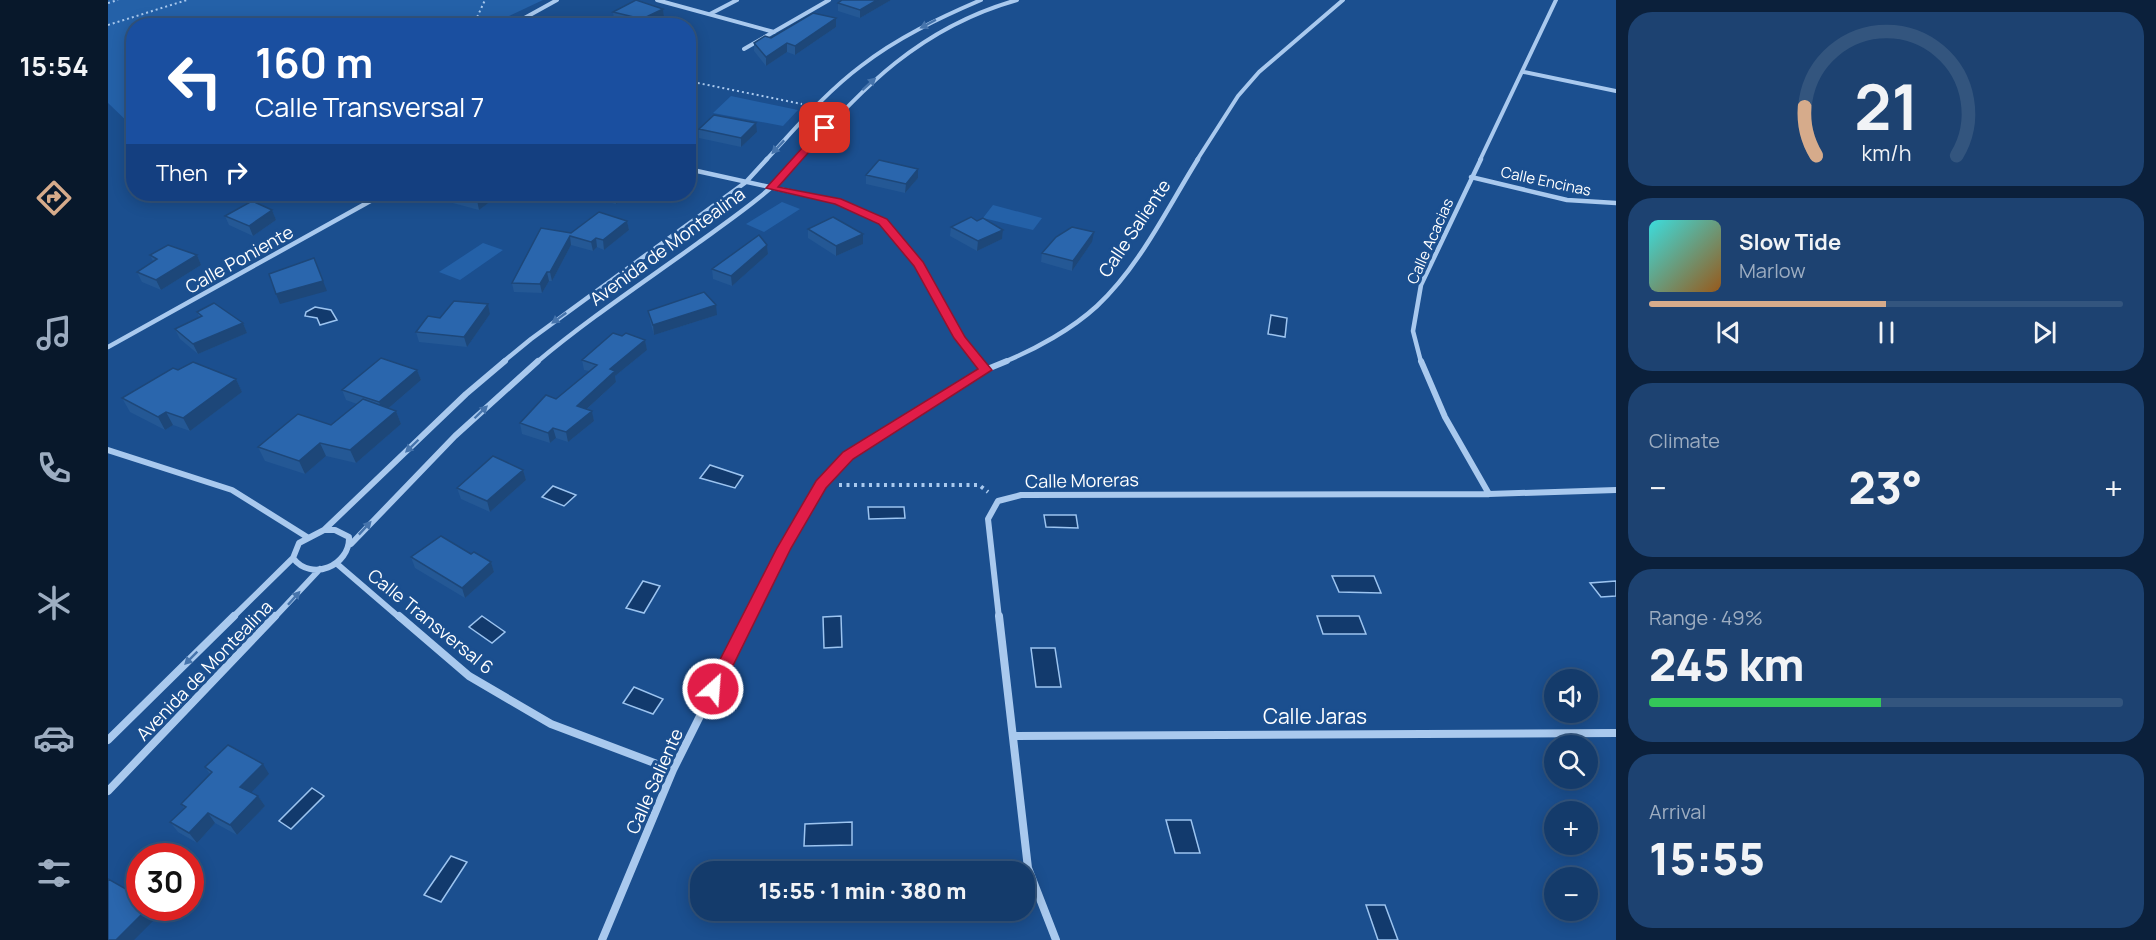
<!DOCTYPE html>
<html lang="en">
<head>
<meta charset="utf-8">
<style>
  :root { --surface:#143b6b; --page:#1d4271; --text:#f1f3f6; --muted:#9dadc1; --line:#33557e; --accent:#d6ab8b }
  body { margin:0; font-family:Manrope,sans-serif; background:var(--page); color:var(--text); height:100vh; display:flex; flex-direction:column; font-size:22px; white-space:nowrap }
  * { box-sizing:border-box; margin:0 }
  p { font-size:20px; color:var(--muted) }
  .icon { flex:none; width:33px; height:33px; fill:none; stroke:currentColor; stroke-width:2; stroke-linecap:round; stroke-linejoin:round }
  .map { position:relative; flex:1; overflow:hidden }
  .drawer { display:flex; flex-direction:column; gap:12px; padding:12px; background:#0b203b; width:540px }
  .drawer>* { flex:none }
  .guide { position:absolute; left:18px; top:18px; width:570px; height:183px; border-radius:24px; box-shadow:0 3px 15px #0003,0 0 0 2px var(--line); background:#1a4fa0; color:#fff; overflow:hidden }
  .fabs { position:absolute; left:1436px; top:669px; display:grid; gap:12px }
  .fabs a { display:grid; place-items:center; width:54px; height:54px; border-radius:50%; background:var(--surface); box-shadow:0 3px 15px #0003,0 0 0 2px var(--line); font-size:30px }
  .speed { position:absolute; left:18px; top:843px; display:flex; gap:12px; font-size:30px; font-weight:700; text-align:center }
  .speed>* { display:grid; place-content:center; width:78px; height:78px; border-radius:50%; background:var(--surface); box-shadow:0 3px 15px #0003,0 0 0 2px var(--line); line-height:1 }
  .speed .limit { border:9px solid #d22; background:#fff; color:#111 }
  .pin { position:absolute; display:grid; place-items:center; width:51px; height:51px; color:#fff; margin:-26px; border-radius:12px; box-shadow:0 3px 9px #0006 }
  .me { position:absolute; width:66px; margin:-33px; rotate:26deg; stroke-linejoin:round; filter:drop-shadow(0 0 4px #0008) }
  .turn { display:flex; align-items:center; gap:21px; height:126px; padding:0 30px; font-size:27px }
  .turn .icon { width:78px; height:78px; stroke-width:2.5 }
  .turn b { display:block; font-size:42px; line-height:51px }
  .then { display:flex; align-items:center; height:57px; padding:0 30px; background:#0003; gap:12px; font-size:22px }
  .big { font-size:45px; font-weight:800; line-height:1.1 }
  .drawer .widget { flex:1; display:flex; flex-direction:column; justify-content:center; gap:9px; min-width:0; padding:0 21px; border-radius:24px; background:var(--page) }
  .drawer .dial { align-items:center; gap:0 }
  .dial svg { height:156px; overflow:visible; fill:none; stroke:var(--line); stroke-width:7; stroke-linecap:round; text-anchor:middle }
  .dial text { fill:var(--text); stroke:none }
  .song { display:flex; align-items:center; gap:18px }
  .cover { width:72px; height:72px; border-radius:9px; background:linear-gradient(135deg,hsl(180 70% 55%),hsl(30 70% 35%)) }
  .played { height:6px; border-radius:3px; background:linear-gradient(90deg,var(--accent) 50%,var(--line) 50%) }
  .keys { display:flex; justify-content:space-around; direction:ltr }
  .heat { display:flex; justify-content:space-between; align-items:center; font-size:33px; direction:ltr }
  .charge { height:9px; border-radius:4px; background:linear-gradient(90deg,#34c759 49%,var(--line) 0) }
  .trip { position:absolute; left:582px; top:861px; width:345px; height:60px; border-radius:24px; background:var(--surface); box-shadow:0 3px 15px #0003,0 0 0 2px var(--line); font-weight:800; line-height:60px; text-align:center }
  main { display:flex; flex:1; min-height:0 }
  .menu { display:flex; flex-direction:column; width:108px; justify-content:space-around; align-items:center; background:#08182b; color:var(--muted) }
  .menu .icon { width:42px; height:42px }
  .menu .active { color:var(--accent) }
  .menu b { font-size:27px; color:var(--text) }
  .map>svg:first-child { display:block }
  .green { fill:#2461a8 }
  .water { fill:#123a6d; stroke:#9cc4f0; stroke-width:1.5 }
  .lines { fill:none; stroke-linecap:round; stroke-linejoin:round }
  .path-far1 { stroke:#a9c9ee; stroke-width:2; stroke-dasharray:2 3; stroke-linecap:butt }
  .path { stroke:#a9c9ee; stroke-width:4; stroke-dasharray:3 4.5; stroke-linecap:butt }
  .minor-far3 { stroke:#a9c9ee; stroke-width:4 }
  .minor-far2 { stroke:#a9c9ee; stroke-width:4.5 }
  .minor-far1 { stroke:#a9c9ee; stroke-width:6 }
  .minor { stroke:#a9c9ee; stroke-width:8 }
  .wall { fill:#245895 }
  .shaded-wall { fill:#1d4779 }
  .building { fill:#2a66ad; stroke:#1d4779; stroke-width:1.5 }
  .oneway { fill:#4674ac }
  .route { fill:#e11d48; stroke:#92132f; stroke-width:1.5 }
  .labels { text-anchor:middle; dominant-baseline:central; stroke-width:6; stroke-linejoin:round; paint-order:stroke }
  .far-street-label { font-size:15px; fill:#fff; stroke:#1b4f8f }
  .street-label { font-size:18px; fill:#fff; stroke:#1b4f8f }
  .near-street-label { font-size:21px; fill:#fff; stroke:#1b4f8f }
</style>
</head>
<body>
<main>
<nav class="menu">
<b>15:54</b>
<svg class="icon active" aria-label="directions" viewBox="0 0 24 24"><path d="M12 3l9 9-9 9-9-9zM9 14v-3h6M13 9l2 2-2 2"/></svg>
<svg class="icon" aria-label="music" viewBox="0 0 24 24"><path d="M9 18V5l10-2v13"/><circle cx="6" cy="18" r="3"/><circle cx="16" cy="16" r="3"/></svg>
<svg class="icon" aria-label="phone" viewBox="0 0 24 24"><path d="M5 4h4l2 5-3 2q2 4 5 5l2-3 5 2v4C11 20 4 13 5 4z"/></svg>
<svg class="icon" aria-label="climate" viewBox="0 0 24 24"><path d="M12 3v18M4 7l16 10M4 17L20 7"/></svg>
<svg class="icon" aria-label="car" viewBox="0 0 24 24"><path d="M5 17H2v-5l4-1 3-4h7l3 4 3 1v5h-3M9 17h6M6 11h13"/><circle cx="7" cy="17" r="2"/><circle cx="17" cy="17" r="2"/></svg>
<svg class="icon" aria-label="filters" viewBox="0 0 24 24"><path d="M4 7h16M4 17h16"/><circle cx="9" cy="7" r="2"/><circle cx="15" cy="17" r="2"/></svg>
</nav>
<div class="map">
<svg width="1508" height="940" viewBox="0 0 1508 940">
  <rect width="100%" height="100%" fill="#1b4f8f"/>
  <path class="green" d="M0 0H435L382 25 26 26 25 127 0 103Z
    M623 96 690 110 675 126 605 113Z
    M674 202 692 209 656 232 638 224Z
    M885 205 934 218 925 230 875 218Z
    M375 243 395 250 352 280 331 272Z"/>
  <path class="water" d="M207 307 223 310 229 320 212 325 209 318 197 316 198 312Z
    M1163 315 1179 318 1177 337 1160 334Z
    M602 465 635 476 627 488 592 478Z
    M445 486 468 495 456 506 434 497Z
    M760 507H796L797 518 761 519Z
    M936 515H968L970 528 938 527Z
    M1224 576H1266L1273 593 1231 592Z
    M535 581 552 586 536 613 518 608Z
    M1508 581V596L1493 597 1482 583Z
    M374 616 397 632 384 643 361 627Z
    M733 616 734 647 716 648 715 617Z
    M1209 616H1251L1258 634H1215Z
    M923 648H947L953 687H928Z
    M526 687 555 699 545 714 515 703Z
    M204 788 216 796 183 829 171 821Z
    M1058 820H1083L1092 853H1067Z
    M744 822V845L696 846 697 824Z
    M343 856 359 862 333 902 316 895Z
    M1277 905 1290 940H1270L1258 905Z"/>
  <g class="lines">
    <path class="path-far1" d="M0 3 10 0
      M0 25 79 0
      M365 26 377 0
      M580 81 694 104"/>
    <path class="path" d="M731 485H871L880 492"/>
    <path class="minor-far3" d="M549 0 666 32
      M602 14 629 0
      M402 26 449 0
      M636 49 721 0
      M1416 72 1508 91
      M658 160C688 128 717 93 753 66 789 38 831 18 873 0
      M691 160C754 87 813 27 909 0
      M1089 160 1130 96 1151 72 1235 0
      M1372 160 1448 0"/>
    <path class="minor-far2" d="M580 169 730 202 775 222 811 264 852 338 871 362
      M1363 177 1459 200 1508 203
      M0 347 275 194
      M395 362 423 339 638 182 659 159
      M429 362C480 319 536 282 590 243 626 217 663 192 692 159
      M896 362C928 349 964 329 989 306 1032 266 1060 207 1090 159
      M1313 362 1305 331 1313 285 1373 159"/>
    <path class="minor-far1" d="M870 361 877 370
      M1313 361 1337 417 1381 494
      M0 450 124 490 199 537
      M216 530H227L241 537C242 566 203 582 185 558L191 543Z
      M216 530 358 394 397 361
      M243 544 347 436 430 361
      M228 563 292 618
      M124 618 185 558
      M166 618 212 569
      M641 618 676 548 713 485 740 456 877 370 899 361
      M891 618 880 519 890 501 913 495 1381 494 1508 490"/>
    <path class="minor" d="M291 616 361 676 443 724 565 770
      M891 616 920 868 948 940
      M906 736 1508 733
      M0 740 126 616
      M0 791 167 616
      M494 940 565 770 642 616"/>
  </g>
  <path class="wall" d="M734 0H783L752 18 730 11V3Z
    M555 9 556 17 539 26H528L506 20 505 12Z
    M728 18V27L687 55 679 52 658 66 646 51V43Z
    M591 129 649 132 633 147 591 138Z
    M758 175 810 178 797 193 758 184Z
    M339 194H390L391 195 371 210 341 202Z
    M480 194H521L508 204 480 197Z
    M164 210 168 220 145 236 121 225 117 216Z
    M519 221 521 230 496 250 489 247 485 251 463 245 444 281H441L434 293 406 292 404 283 463 233Z
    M869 221 895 230 894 239 869 251 842 236 843 227Z
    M700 229 755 244 728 256 700 238Z
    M984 242 964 271 933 262 934 253Z
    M659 245 660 254 624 286 605 279 604 269Z
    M42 255H89L93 265 53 290 34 282 29 272 45 261Z
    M380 304 382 314 359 347 311 342 308 332 332 318Z
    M540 311 609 315 546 335 542 321Z
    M89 312 135 323 139 333 90 354 72 339 67 329 91 317Z
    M514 336 537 340 539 350 507 376 508 382 479 409 484 411 486 421 460 442 448 438 442 443 414 434 412 423 448 399 481 371 476 370 474 360Z
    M70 370 128 379 134 392 82 431 65 425 57 430 22 412 14 398Z
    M309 370 313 380 281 408 288 411 293 424 248 463 218 456 197 474 157 461 150 447 223 425 249 404 238 400 234 390Z
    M415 470 418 480 382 512 353 499 349 488Z
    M363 554 383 562 386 572 357 598 307 568 303 557Z
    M97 767 161 774 143 792 150 796 157 806 129 835 107 823 89 843 70 832 62 822 77 809 73 804 102 774Z"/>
  <path class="shaded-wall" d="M769 0H783L752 18V10Z
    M555 9 556 17 539 26H535L534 19Z
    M728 18V27L687 55V46Z
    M679 43V52L658 66V57Z
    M648 123 649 132 633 147V138Z
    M810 169V178L797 193 798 184Z
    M378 194H390L391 195 371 210 369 200Z
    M507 194H521L508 204Z
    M164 210 168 220 145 236 141 226Z
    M519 221 521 230 496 250 495 240Z
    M895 230 894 239 869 251 870 241Z
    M986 232 984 242 964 271 965 261Z
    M755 234V244L728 256V246Z
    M462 236 463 245 444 281 442 272Z
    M488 238 489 247 485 251 483 242Z
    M659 245 660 254 624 286 623 276Z
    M89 255 93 265 53 290 48 280Z
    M439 272 441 281 434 293 432 284Z
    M215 281 219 291 172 304 168 294Z
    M380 304 382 314 359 347 356 337Z
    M608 305 609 315 546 335 545 325Z
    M135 323 139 333 90 354 85 344Z
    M537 340 539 350 507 376 508 382 471 416 469 406 502 369Z
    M309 370 313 380 275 413 271 402Z
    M128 379 134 392 82 431 75 418Z
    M288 411 293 424 248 463 242 450Z
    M484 411 486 421 460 442 458 432Z
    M58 412 65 425 57 430 50 417Z
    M445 428 448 438 442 443 440 433Z
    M212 443 218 456 197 474 191 461Z
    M415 470 418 480 382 512 379 501Z
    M383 562 386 572 357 598 354 588Z
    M155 764 161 774 139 797 132 787Z
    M150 796 157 806 129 835 122 825Z
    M100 813 107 823 89 843 81 833Z
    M40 908H46L52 914 26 940H8Z"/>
  <path class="building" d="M528 0 555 9 534 19 505 12Z
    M734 0H769L752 10 730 3Z
    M705 13 728 18 687 46 679 43 658 57 646 43 657 36 663 38Z
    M606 115 648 123 633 138 591 129Z
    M771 160 810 169 798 184 758 175Z
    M344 194H378L369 200Z
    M144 201 164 210 141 226 117 216Z
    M491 212 519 221 495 240 488 238 483 242 462 236 442 272H439L432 284 404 283 433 228 463 233Z
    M725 217 755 234 728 246 700 229Z
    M863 217 869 221 875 218 895 230 870 241 843 227Z
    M964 227 986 232 965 261 934 253 948 237Z
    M651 235 659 245 623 276 604 269Z
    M60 245 89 255 48 280 29 272 49 259 42 255Z
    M206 258 215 281 168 294 161 274Z
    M596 292 608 305 545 325 540 311Z
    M346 301 380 304 356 337 308 332 320 316 332 318Z
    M106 303 135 323 85 344 67 329 94 316 89 312Z
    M505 333 514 336 518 333 537 340 502 369 507 371 469 406 484 411 458 432 445 428 440 433 412 423 438 395 448 399 489 365 474 360Z
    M273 358 309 370 271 402 234 390Z
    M85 362 128 379 75 418 58 412 50 417 14 398 65 368 70 370Z
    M255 399 288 411 242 450 212 443 191 461 150 447 190 414 223 425Z
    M385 456 415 470 379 501 349 488Z
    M333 536 363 554 366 552 383 562 354 588 303 557Z
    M120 745 155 764 132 787 150 796 122 825 100 813 81 833 62 822 78 807 73 804 104 772 97 767Z
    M0 879 32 897V908H40L8 940H0Z"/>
  <defs><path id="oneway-solid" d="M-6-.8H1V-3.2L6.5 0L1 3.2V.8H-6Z" transform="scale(1.5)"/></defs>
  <g class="oneway">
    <use href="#oneway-solid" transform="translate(820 24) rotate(152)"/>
    <use href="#oneway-solid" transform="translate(761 84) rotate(-42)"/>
    <use href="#oneway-solid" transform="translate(670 147) rotate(133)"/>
    <use href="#oneway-solid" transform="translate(451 318) rotate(144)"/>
    <use href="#oneway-solid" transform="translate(373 412) rotate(-44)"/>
    <use href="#oneway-solid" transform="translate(304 446) rotate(136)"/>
    <use href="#oneway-solid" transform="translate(257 528) rotate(-47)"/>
    <use href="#oneway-solid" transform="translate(186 598) rotate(-48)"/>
    <use href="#oneway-solid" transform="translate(83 658) rotate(135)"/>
  </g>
  <path class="route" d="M714 126 722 128 670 187 733 199 779 219 815 262 857 337 884 370 745 459 718 488 683 548 611 694H600L597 689 669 548 708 481 735 452 870 369 846 338 806 266 771 224 727 204 658 188Z"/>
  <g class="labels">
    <g class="far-street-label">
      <text transform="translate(1438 181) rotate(12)">Calle Encinas</text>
      <text transform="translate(1322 241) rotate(-66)">Calle Acacias</text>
    </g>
    <g class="street-label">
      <text transform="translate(1026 228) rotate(-56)">Calle Saliente</text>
      <text transform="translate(559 246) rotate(-36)">Avenida de Montealina</text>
      <text transform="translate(131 259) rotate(-29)">Calle Poniente</text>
      <text transform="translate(974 480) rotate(-1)">Calle Moreras</text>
      <text transform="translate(323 621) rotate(39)">Calle Transversal 6</text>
      <text transform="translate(96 670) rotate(-46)">Avenida de Montealina</text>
      <text transform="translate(546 781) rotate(-66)">Calle Saliente</text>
    </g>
    <g class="near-street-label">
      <text x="1207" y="716">Calle Jaras</text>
    </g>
  </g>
</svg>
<div class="fabs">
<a><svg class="icon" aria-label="sound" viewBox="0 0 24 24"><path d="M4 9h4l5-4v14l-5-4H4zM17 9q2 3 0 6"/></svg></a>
<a><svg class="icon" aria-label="search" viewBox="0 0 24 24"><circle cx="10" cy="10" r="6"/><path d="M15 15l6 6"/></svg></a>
<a>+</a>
<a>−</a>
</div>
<div class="speed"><div class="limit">30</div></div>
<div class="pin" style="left:717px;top:128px;background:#d93025"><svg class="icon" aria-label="arrive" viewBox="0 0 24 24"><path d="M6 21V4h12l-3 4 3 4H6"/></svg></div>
<svg class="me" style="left:605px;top:689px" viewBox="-20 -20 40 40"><circle r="17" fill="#e11d48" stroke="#fff" stroke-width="3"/><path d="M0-11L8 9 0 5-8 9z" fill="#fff"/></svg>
<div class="trip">15:55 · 1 min · 380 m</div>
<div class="guide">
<div class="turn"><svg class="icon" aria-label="left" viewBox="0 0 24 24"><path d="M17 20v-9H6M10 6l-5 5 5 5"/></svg><div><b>160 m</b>Calle Transversal 7</div></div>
<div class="then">Then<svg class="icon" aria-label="right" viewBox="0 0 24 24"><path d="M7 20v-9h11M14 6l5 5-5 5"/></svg></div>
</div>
</div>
<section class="drawer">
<div class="widget dial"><svg viewBox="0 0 100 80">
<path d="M14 69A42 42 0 1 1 86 69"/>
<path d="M14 69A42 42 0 0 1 8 44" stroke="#d6ab8b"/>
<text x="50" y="56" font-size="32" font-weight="700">21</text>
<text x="50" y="72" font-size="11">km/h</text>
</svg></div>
<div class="widget">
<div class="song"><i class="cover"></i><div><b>Slow Tide</b><p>Marlow</p></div></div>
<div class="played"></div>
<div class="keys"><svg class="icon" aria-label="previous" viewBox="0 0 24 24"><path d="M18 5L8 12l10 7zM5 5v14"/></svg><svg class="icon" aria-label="pause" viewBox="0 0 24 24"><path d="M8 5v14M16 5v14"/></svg><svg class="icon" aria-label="next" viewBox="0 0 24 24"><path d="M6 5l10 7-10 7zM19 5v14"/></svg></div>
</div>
<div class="widget"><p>Climate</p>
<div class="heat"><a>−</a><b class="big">23°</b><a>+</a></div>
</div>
<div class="widget"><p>Range · 49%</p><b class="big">245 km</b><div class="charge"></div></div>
<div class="widget"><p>Arrival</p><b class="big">15:55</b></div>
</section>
</main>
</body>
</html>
